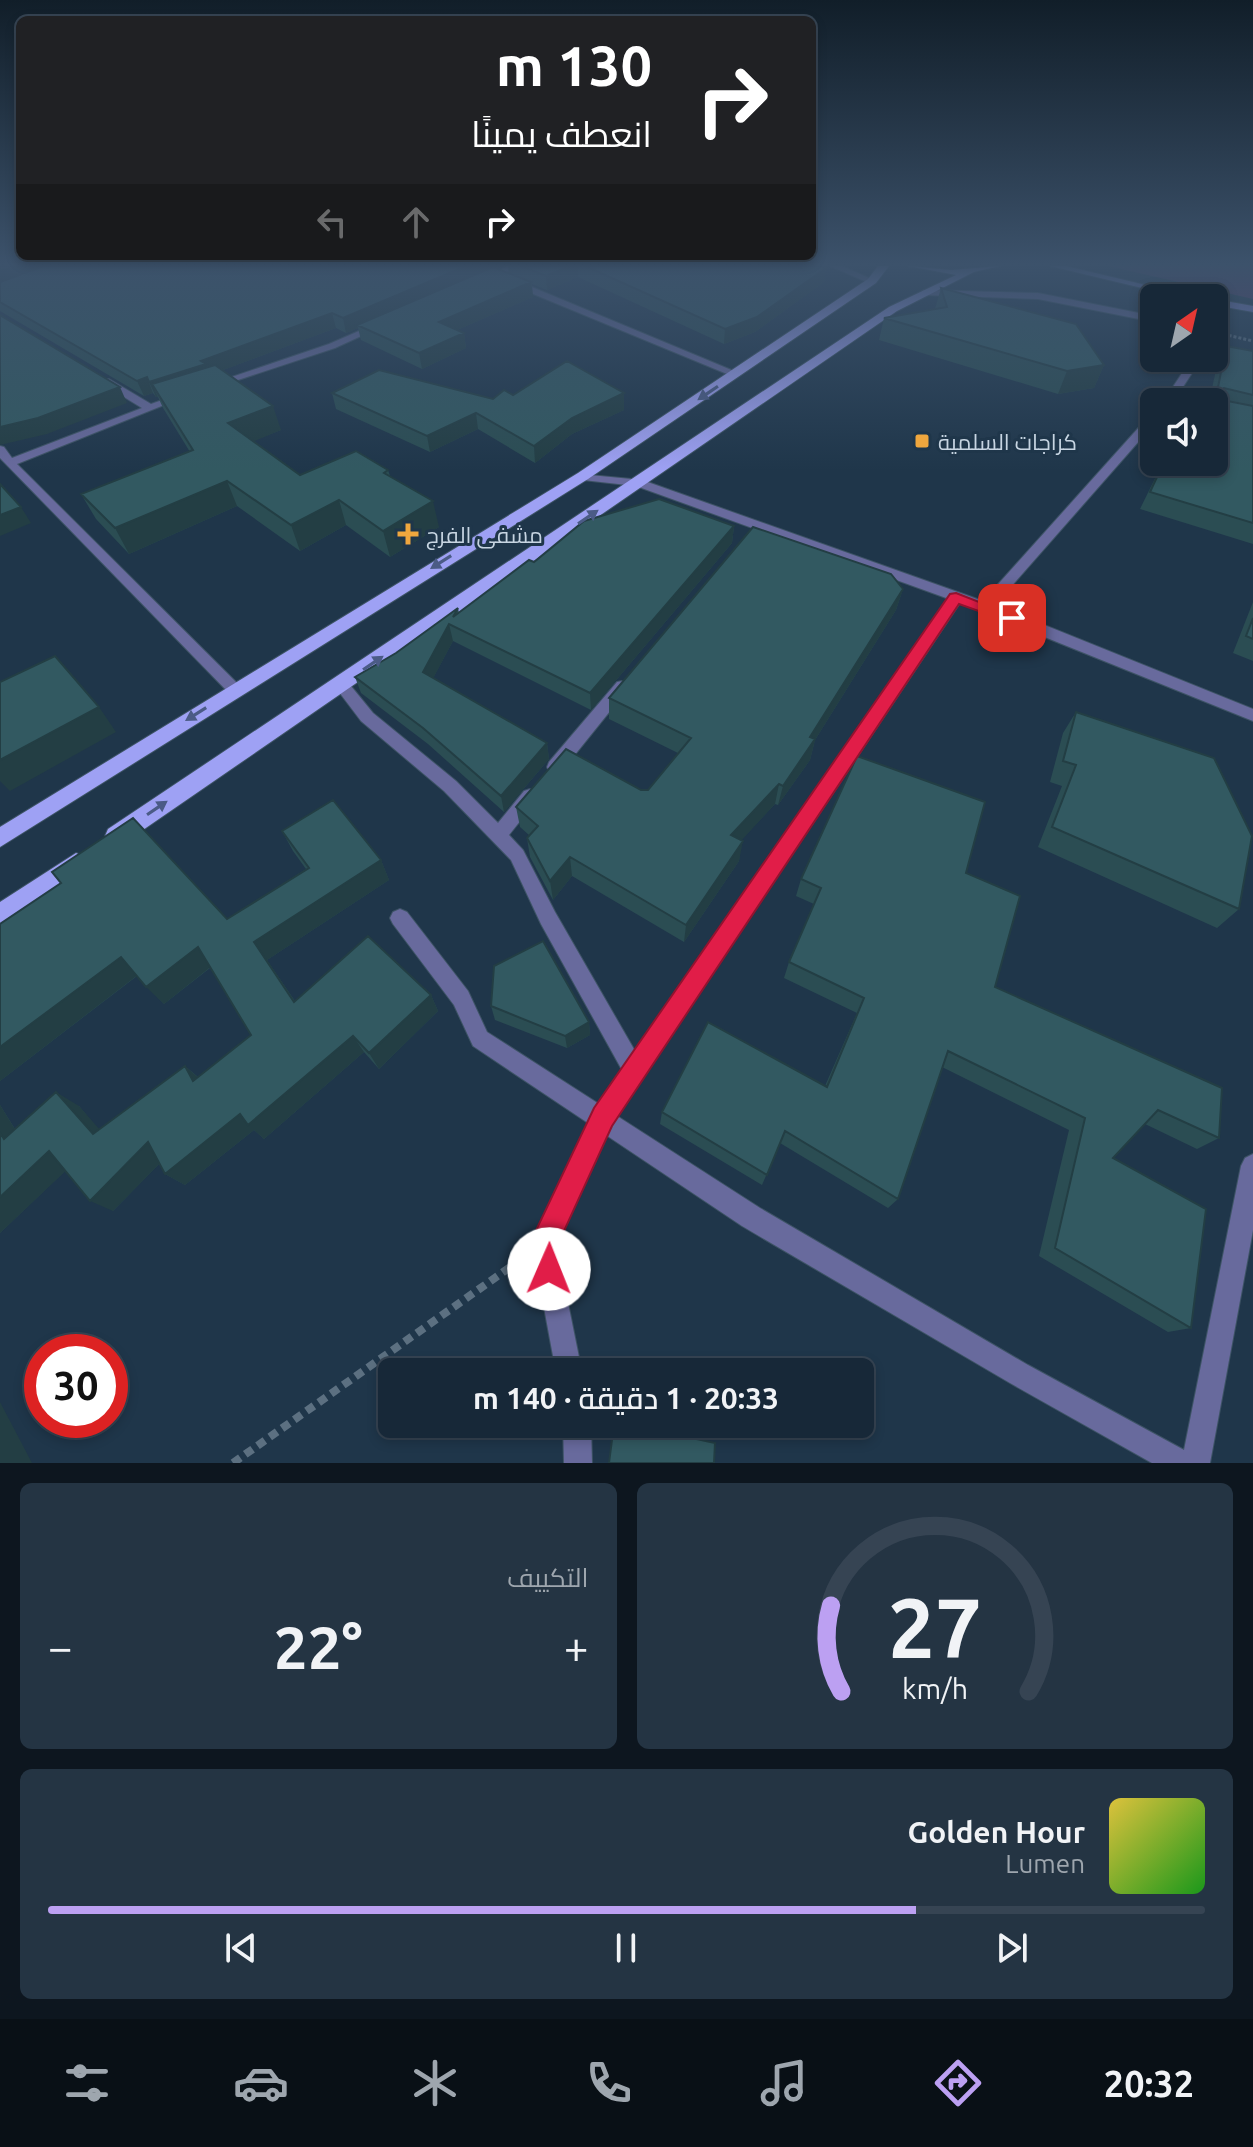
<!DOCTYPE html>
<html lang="ar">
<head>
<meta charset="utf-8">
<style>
  :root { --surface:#172838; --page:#243443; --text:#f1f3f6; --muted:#9ea6ae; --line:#364453; --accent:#bca0f2 }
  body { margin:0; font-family:Ubuntu,Cairo,sans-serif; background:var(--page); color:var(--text); direction:rtl; height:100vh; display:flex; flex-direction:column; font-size:30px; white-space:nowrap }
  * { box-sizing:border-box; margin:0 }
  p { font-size:26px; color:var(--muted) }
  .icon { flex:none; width:44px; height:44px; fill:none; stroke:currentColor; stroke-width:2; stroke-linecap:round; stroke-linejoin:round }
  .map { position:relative; height:1463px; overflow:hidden; direction:ltr }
  .drawer { display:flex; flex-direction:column; gap:20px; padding:20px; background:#0d161f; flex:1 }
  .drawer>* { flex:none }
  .hud { position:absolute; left:16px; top:16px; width:800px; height:244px; border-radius:12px; box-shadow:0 4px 12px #0003,0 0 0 2px var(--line); direction:rtl; background:#202124; color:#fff; overflow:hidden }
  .needle { width:52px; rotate:34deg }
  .fabs { position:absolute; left:1140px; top:284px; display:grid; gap:16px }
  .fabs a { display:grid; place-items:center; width:88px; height:88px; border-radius:12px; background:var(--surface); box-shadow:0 4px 12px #0003,0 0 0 2px var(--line); font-size:40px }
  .speed { position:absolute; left:24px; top:1334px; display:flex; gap:16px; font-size:40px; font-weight:700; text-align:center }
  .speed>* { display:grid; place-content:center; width:104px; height:104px; border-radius:50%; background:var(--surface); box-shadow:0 4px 12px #0003,0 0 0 2px var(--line); line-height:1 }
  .speed .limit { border:12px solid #d22; background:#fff; color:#111 }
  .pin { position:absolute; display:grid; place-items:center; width:68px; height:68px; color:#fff; margin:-34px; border-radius:16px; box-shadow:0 4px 12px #0006 }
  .me { position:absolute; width:88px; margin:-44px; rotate:1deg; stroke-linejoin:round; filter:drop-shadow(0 0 6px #0008) }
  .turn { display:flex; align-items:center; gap:28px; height:168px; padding:0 32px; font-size:36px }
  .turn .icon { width:104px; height:104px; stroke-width:2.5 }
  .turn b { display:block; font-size:56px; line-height:68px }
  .lanes { display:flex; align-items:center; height:76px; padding:0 32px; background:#0003; justify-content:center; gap:40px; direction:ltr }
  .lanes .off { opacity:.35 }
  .big { font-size:60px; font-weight:600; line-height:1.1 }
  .drawer .card { flex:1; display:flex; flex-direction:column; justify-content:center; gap:12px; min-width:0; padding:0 28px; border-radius:12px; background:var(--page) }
  .drawer .dial { align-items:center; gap:0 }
  .dial svg { height:208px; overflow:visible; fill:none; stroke:var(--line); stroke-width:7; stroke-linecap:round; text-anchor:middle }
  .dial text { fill:var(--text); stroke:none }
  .song { display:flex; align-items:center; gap:24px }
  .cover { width:96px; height:96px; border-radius:12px; background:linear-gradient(135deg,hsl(50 70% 55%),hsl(120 70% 35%)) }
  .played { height:8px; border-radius:4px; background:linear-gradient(90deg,var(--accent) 75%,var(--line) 75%) }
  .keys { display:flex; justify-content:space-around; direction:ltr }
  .heat { display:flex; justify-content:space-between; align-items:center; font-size:44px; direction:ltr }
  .drawer .tiles { flex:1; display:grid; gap:20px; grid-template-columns:1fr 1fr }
  .card:last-child { grid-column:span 2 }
  .trip { position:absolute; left:378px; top:1358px; width:496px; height:80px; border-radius:12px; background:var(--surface); box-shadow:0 4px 12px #0003,0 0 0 2px var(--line); font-weight:600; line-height:80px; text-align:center; direction:rtl }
  .menu { display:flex; height:128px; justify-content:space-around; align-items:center; background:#091016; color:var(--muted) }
  .menu .icon { width:56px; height:56px }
  .menu .current { color:var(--accent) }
  .menu b { font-size:36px; color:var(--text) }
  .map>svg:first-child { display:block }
  .green { fill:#5a3867 }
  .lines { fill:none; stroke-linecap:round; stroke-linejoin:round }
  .minor-casing { stroke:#3d5365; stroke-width:2 }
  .secondary-casing { stroke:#3d5365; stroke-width:2 }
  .primary-casing { stroke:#3d5365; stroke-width:2 }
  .path-far1 { stroke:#5c7081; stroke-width:3; stroke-dasharray:3 2; stroke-linecap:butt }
  .path { stroke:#5c7081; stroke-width:8; stroke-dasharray:9 6; stroke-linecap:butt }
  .minor { fill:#686a9d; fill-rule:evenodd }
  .secondary { fill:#8587d8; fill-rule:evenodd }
  .primary { fill:#9ea1f4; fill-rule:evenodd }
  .wall { fill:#2b4d53 }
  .shaded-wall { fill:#233e44 }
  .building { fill:#325961; stroke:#233e44; stroke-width:2 }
  .oneway { fill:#4b5b86 }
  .route { fill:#e11d48; stroke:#92132f; stroke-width:2 }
  .poi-dot { fill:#efa73e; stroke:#1f364a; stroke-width:3 }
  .labels { text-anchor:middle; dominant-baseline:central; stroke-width:6; stroke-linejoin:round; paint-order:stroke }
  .far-poi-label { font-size:22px; fill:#c7d5e2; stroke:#1f364a; text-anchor:start }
</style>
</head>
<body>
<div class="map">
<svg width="1253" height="1463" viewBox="0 0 1253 1463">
  <rect width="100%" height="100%" fill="#1f364a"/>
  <path class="green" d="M1108 266H1253V299Z"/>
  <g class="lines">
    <g class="minor-casing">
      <path id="minor" d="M508 266H519L487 282 480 280Z
        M830 266H842L876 281 869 283Z
        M509 280H515L741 374 732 376 509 284Z
        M925 290 1038 293 1154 316V322L1038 299 922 295V291Z
        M375 324 383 326 335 348 220 386 211 384 329 344Z
        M1192 358H1202L1173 402H1163Z
        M101 379H109L151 404 179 394 184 397 17 464 239 685 242 689 239 693H229L0 458V446L4 447 12 458 142 408 101 383Z
        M1154 414V424L995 605 1253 709V721L960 603 617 1116 760 1208 1028 1365 1184 1450 1241 1166 1245 1158 1253 1154V1230L1210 1463H1152L1010 1383 742 1226 606 1135 556 1244 582 1372H556L532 1243 588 1123 473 1046 454 1005 393 924 390 918 393 912 400 909 407 912 468 991 487 1032 599 1104 622 1070 541 924 511 860 444 791 361 721 336 688 333 684 336 680H346L373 713 456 781 498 823 524 791 530 789 536 791 539 796 536 801 509 835 523 850 555 912 635 1051 949 599 636 486 583 480 579 478V474L642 480 983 601 1150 415Z
        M622 681 627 682 630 686 627 690 561 772H549L547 767 549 762 617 682Z
        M563 1424H591L592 1463H564Z"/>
    </g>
    <g class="secondary-casing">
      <path id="secondary" d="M1050 266H1066L1200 298H1184Z
        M1214 299 1253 306V312L1214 305Z"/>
    </g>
    <g class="primary-casing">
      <path id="primary" d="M878 266H889L876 283 588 479 0 847V827L578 473 868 279Z
        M908 266 951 270 1000 266 974 272 897 311 124 843 116 845 108 843 105 836 108 829 889 307 956 275Z
        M76 853 84 856 87 863 84 870 0 926V902Z"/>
    </g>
    <path class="path-far1" d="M1214 332 1253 341"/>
    <path class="path" d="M233 1463 516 1263"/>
    <use href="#minor" class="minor"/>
    <use href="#secondary" class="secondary"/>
    <use href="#primary" class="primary"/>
  </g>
  <path class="wall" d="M0 266 496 268 509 273 508 266H819L826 268 824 282 755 332 724 344 578 277 547 290 532 284 533 297 457 330 464 333 466 348 422 369 361 340 358 328 346 333 336 328 223 370 281 430 253 441 300 475 388 470 390 476 439 527 390 557 346 525 300 551 237 506 129 554 96 519 81 494 190 452 163 408 158 397H156L153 393 144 396 0 311Z
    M941 288 1104 365 1094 388 1058 394 879 340 884 318 935 309Z
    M1226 346 1253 351V544L1140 509 1163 462H1214V402H1209L1218 361Z
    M332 393 493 399 513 395 624 393V410L572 434 535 463 478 429 430 452 336 409Z
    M734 526 732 543 591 710 453 641 433 678 547 743 549 759 504 812 428 744 361 693 355 677 396 653 458 608 459 613 534 562Z
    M903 589 896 610 815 740 810 760 778 805 775 804 741 840 739 861 684 942 572 876 553 900 530 857 527 838 529 835 520 827 516 807 648 790 678 753 609 719V698Z
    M1253 602V661L1233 653Z
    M1076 712 1239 909 1217 928 1038 847 1062 786 1050 782 1063 733Z
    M282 831 381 860 389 880 267 960 295 1001 431 995 438 1011 379 1069 364 1052 264 1139 254 1130 185 1185 165 1174 160 1163 113 1211 65 1171 0 1233V1105L15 1129 79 1106 99 1130 185 1066 198 1077 251 1035 210 968 164 1004 137 976 0 1081V924L227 919 306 869 293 851Z
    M966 873 995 987 1219 1138 1197 1149 1145 1124 1113 1158 1191 1328 1168 1332 1039 1256 1069 1130 942 1067 898 1199 888 1208 780 1143 762 1185 660 1124 662 1112 825 1086 857 1013 784 978 789 962 814 904 796 896 801 879Z
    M491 1006 589 1022 590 1035 567 1048 495 1020Z"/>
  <path class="shaded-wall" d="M16 266H66L0 288V271Z
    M466 266H500L361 327 357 325 358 328 346 333 343 318Z
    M570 266H578V277L547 290 546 276Z
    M826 268 824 282 755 332 724 344 725 329Z
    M531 282 533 297 441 337 439 322Z
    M332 313 336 328 210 375 152 384 158 397H156L149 382 201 361Z
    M464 333 466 348 422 369 419 353Z
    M1104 365 1094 388 1058 394 1067 371Z
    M147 377 153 393 144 396 137 381Z
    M120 387 127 403 47 434 0 445V427Z
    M624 393V410L572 434 535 463 534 446 572 418Z
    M273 406 281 430 238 448 228 423Z
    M476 413 478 429 430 452 427 436Z
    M227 481 237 506 129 554 115 528Z
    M339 500 346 525 300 551 291 525Z
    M433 501 439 527 390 557 383 531Z
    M21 507 31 523 0 536V515Z
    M734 526 732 543 591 710 590 693Z
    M903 589 896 610 815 740 810 760 778 805 783 786 810 737Z
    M449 624 453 641 428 688 423 672Z
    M99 707 116 732 10 791 0 781V760Z
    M547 743 549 759 504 812 501 796Z
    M779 784 775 804 728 855 731 835Z
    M743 841 739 861 684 942 686 925Z
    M570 857 572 876 553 900 550 881Z
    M381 860 389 880 267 960 306 1018 254 942Z
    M198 947 213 965 164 1004 146 987Z
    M121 957 139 974 0 1081V1047Z
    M431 995 438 1011 379 1069 369 1053Z
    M589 1022 590 1035 567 1048 565 1036Z
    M353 1036 364 1052 264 1139 254 1130 185 1185 165 1174 240 1114Z
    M185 1066 202 1081H193Z
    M56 1092 79 1106 115 1147 93 1134Z
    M0 1105 29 1152 4 1139 0 1133Z
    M148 1142 168 1155 113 1211 90 1201Z
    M49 1151 73 1164 0 1233V1197Z
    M0 1402 32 1463H0Z"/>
  <path class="building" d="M0 266H16L0 271Z
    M44 266H466L343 318 332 313 201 361 206 364 149 382 147 377 137 381 0 302V282Z
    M521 266H570L546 276Z
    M585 266H819L826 268 757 317 725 329Z
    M493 267 531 282 439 322 464 333 419 353 357 325Z
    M941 288 1076 324 1104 365 1067 371 884 318 947 307Z
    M0 315 120 387 38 418 0 427Z
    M1226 346 1253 351V395L1224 388 1220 391 1222 400 1253 406V523L1150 492 1164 462H1214V408Z
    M567 361 624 393 572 418 534 446 476 413 427 436 332 393 379 370 493 399 504 390 513 395Z
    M215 365 273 406 228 423 300 475 356 451 388 470 384 473 433 501 383 531 339 500 291 525 227 481 115 528 81 494 193 450 152 384Z
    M0 484 21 507 0 515Z
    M659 499 734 526 590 693 449 624 423 672 547 743 501 796 423 728 355 677 396 653 458 608 453 617 529 560 534 562 584 521Z
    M753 527 891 574 903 589 810 737 815 739 783 786 779 784 731 835 743 841 686 925 570 857 550 881 527 838 538 826 516 807 566 749 641 790H648L691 738 609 698Z
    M1253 618V639L1246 636Z
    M55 656 99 707 0 760V682Z
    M1076 712 1214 758 1252 836 1239 909 1052 827 1076 765 1063 761Z
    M857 756 985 802 966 873 1020 896 995 987 1222 1088 1219 1138 1158 1110 1113 1158 1206 1209 1191 1328 1055 1248 1085 1118 948 1051 898 1199 785 1131 767 1175 662 1112 708 1022 827 1087 864 998 789 962 821 888 801 879Z
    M333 800 381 860 254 942 294 1002 368 936 431 995 369 1053 353 1036 248 1125 240 1114 165 1174 148 1142 90 1201 49 1151 0 1197V1133L4 1139 56 1092 93 1134 185 1066 193 1081 251 1035 198 947 146 987 121 957 0 1047V924L61 883 52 872 133 818 227 919 309 868 282 831Z
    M543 941 589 1022 565 1036 491 1006 494 966Z
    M614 1424H627L715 1443 714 1463H609Z"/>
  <defs><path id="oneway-solid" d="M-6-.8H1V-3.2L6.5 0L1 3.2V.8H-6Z" transform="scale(2)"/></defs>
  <g class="oneway">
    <use href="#oneway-solid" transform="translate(708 393) rotate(146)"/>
    <use href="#oneway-solid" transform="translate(588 517) rotate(-34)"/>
    <use href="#oneway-solid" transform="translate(441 562) rotate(148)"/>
    <use href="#oneway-solid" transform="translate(373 663) rotate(-34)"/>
    <use href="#oneway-solid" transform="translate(196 714) rotate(148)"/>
    <use href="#oneway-solid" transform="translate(157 808) rotate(-34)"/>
  </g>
  <linearGradient id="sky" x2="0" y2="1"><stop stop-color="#111e29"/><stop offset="0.56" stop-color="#3c526b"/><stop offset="1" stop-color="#3c526b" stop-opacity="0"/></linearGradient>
  <rect width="1253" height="471" fill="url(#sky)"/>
  <path class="route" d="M956 593 1020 618 1012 623 959 604 612 1126 558 1244 563 1269 559 1279 549 1283 539 1279 530 1243 594 1108 950 594Z"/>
  <g class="poi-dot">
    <rect x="914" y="433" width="16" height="16" rx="4"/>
    <path d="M404 522h8v8h8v8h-8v8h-8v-8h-8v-8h8z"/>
  </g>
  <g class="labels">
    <g class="far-poi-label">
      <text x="938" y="441">كراجات السلمية</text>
      <text x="426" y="534">مشفى الفرج</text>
    </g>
  </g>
</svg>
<div class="fabs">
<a><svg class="needle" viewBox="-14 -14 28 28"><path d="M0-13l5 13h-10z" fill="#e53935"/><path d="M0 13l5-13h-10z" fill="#9ea6ae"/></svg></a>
<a><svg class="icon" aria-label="sound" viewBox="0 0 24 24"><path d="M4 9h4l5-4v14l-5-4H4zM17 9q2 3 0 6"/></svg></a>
</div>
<div class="speed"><div class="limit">30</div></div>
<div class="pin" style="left:1012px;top:618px;background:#d93025"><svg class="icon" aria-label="arrive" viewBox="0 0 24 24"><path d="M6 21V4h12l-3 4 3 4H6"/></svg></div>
<svg class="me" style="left:549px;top:1269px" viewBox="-20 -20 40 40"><circle r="19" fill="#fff"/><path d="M0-13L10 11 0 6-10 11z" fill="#e11d48"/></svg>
<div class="trip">20:33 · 1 دقيقة · 140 m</div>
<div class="hud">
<div class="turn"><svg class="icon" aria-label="right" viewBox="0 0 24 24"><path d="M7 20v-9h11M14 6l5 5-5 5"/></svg><div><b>130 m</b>انعطف يمينًا</div></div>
<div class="lanes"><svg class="icon off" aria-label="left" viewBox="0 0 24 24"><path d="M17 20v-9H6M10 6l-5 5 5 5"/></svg><svg class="icon off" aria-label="ahead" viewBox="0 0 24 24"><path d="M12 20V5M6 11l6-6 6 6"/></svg><svg class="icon" aria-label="right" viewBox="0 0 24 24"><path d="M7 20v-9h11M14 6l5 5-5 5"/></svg></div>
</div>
</div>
<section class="drawer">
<div class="tiles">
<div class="card dial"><svg viewBox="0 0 100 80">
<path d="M14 69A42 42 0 1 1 86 69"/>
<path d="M14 69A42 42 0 0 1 10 36" stroke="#bca0f2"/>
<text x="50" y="56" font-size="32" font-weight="700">27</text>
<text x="50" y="72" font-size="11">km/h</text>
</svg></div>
<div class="card"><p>التكييف</p>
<div class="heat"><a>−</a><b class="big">22°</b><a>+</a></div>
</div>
<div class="card">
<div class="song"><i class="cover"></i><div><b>Golden Hour</b><p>Lumen</p></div></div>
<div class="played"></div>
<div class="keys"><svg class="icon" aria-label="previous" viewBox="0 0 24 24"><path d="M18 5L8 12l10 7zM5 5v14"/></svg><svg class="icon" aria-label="pause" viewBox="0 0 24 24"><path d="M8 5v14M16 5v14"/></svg><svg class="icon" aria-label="next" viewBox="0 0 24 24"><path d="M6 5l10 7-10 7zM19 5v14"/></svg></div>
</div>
</div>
</section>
<nav class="menu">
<b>20:32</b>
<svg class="icon current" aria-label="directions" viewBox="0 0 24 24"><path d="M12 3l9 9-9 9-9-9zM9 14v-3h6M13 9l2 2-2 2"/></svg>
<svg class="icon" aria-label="music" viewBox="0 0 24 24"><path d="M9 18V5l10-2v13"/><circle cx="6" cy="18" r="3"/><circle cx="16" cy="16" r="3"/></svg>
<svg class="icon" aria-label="phone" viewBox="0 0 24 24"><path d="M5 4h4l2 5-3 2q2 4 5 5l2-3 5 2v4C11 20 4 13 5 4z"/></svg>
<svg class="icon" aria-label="climate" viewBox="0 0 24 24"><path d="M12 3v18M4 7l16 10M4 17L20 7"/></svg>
<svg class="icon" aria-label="car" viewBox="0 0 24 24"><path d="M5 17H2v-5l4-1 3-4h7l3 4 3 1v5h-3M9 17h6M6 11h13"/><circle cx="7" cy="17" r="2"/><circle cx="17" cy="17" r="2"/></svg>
<svg class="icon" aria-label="filters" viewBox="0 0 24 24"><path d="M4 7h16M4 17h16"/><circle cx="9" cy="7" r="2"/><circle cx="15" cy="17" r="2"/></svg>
</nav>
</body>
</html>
